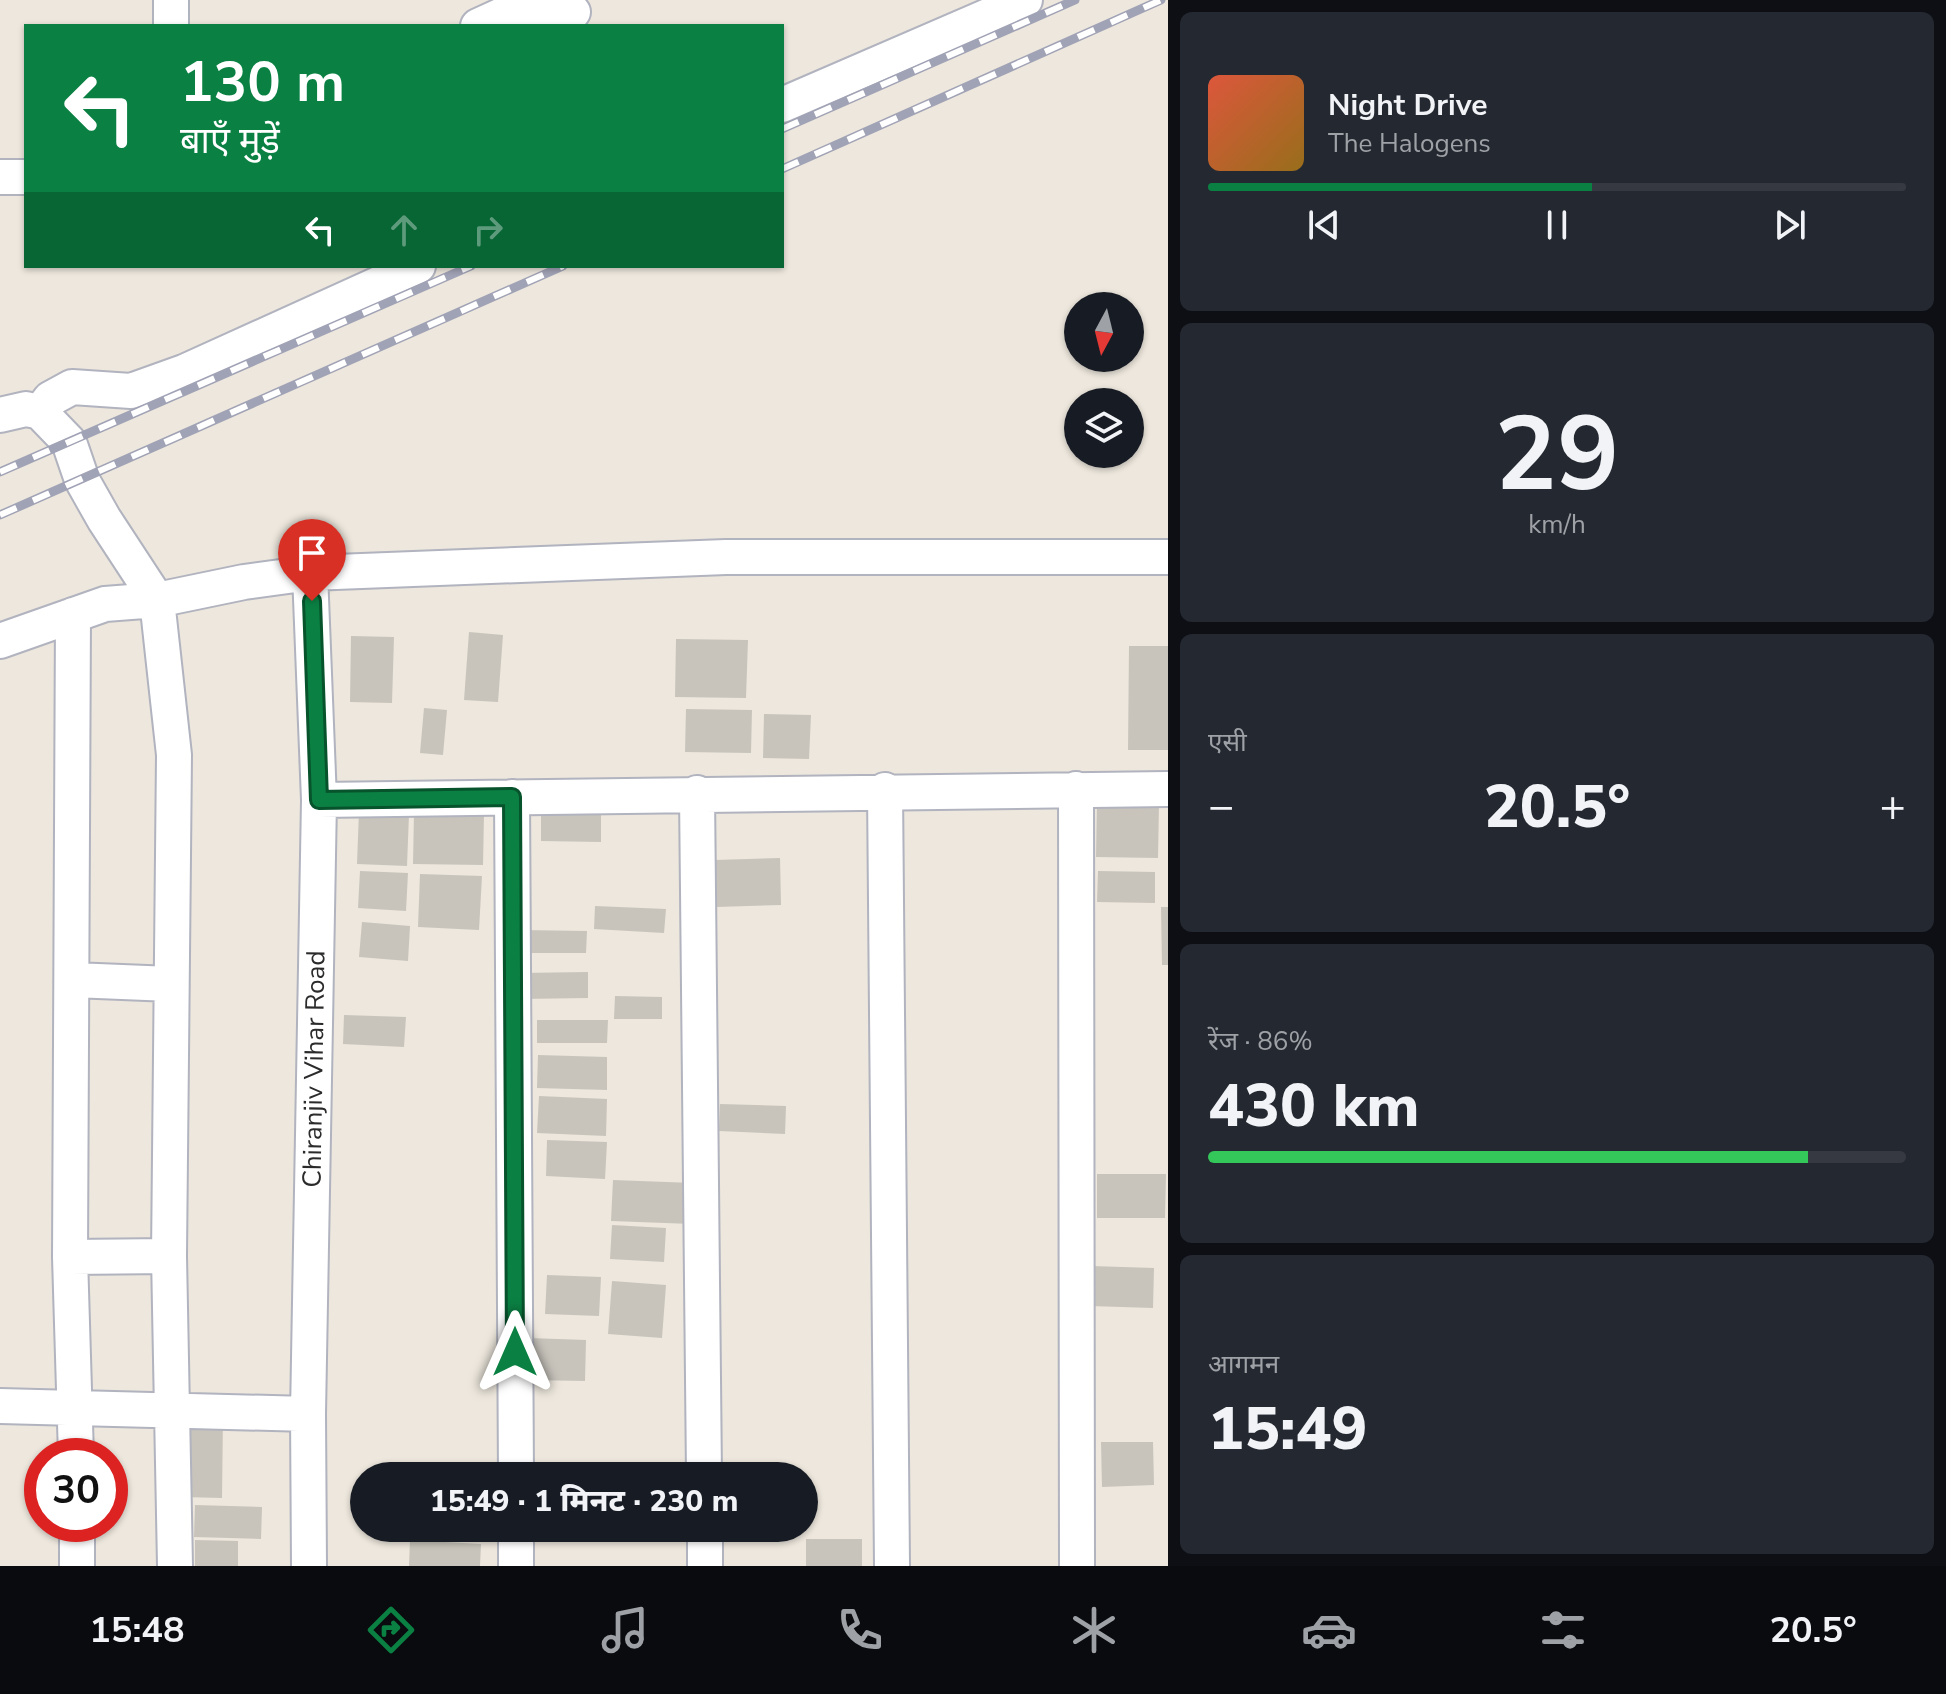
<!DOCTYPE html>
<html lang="hi">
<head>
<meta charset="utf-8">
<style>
  :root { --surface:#171b24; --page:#242831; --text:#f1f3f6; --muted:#9ea1a6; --line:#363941; --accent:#0b8043 }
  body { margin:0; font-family:"Nunito Sans","Noto Sans Devanagari",sans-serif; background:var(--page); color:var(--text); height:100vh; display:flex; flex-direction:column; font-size:30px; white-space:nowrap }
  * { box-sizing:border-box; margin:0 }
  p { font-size:26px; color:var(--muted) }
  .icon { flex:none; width:44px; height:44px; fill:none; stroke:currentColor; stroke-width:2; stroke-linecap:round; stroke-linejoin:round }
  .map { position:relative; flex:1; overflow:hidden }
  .drawer { display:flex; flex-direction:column; gap:12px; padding:12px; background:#0d0f14; width:778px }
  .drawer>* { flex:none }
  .top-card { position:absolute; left:24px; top:24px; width:760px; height:244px; border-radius:0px; box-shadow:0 2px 6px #0004; background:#0b8043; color:#fff; overflow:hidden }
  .needle { width:52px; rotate:187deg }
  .tools { position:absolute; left:1064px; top:292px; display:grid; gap:16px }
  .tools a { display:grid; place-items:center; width:80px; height:80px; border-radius:50%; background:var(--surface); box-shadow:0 2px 6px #0004; font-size:40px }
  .speed { position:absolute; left:24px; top:1438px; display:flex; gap:16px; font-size:40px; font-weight:700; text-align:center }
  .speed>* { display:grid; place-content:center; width:104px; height:104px; border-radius:50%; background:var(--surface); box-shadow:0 2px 6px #0004; line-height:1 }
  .speed .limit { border:12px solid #d22; background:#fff; color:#111 }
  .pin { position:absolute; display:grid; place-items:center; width:68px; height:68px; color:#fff; margin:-82px -34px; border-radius:50% 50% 50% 0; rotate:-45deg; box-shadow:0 0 8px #0007 }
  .pin .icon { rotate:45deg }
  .me { position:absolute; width:88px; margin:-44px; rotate:0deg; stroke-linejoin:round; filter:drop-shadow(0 0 6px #0008) }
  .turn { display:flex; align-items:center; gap:28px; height:168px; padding:0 24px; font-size:36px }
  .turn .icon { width:104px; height:104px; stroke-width:2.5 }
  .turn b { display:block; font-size:56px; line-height:68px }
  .lanes { display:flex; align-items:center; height:76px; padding:0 24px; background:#0003; justify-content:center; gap:40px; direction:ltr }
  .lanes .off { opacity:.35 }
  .big { font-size:60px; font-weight:800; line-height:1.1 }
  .drawer .tile { flex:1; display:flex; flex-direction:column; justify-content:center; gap:12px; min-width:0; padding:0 28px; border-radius:12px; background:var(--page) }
  .drawer .dial { align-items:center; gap:0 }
  .dial b { font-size:104px; line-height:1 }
  .song { display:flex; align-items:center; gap:24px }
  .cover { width:96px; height:96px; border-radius:12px; background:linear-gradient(135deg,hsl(10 70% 55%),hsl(40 70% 35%)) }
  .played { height:8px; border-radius:4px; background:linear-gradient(90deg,var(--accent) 55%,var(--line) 55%) }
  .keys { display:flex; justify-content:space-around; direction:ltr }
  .heat { display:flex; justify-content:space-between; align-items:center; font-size:44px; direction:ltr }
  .charge { height:12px; border-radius:6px; background:linear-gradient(90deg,#34c759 86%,var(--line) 0) }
  .trip { position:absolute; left:350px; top:1462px; width:468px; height:80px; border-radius:40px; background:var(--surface); box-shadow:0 2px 6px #0004; font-weight:800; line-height:80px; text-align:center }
  .tabs { display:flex; height:128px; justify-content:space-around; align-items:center; background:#090b0e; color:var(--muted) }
  .tabs .icon { width:56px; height:56px }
  .tabs .selected { color:var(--accent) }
  .tabs b { font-size:36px; color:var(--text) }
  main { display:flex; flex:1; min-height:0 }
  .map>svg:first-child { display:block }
  .building { fill:#c8c4bc }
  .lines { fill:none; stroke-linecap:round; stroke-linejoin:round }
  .street-casing { stroke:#b1b3bf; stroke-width:38 }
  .street { stroke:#fff; stroke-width:34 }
  .rail-casing { stroke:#a0a2b5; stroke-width:9 }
  .rail { stroke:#fff; stroke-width:6; stroke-dasharray:18; stroke-linecap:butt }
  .route-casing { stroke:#07532c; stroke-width:20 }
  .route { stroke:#0b8043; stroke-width:14 }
  .labels { text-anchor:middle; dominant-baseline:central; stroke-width:6; stroke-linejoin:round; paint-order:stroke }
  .street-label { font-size:26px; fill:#2b2b2b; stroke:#fff }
</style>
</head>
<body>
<main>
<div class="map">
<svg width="1168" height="1566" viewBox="0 0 1168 1566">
  <rect width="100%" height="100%" fill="#ede7dd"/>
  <path class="building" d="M469 632 503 635 498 702 464 700Z
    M351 636 394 637 392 703 350 702Z
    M676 639 748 640 746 698 675 697Z
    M1129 646H1168V750H1128Z
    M424 708 447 710 443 755 420 753Z
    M686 709 752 710 751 753 685 752Z
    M764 714 811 715 809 759 763 758Z
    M1097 802 1159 803 1158 858 1096 857Z
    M541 809 601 810V842L541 841Z
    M359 811 409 814 407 866 357 864Z
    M414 811 484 813 483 865 413 864Z
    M780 858 781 905 716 907 715 860Z
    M360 871 408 873 406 911 358 908Z
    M1098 871 1155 872V903L1097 902Z
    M420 874 482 876 479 930 418 927Z
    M595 906 666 909 664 933 594 929Z
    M1161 907H1168V965H1162Z
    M362 922 410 926 408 961 359 957Z
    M521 930 587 931 586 953H521Z
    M588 972V998L521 999V973Z
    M615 996 662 997V1019H614Z
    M344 1015 406 1017 404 1047 343 1044Z
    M537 1020H608L607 1043H537Z
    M538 1055 607 1057V1090L537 1088Z
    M539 1096 607 1099 606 1136 537 1133Z
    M720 1104 786 1106 785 1134 719 1131Z
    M547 1140 607 1142 605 1179 546 1176Z
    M1097 1174H1166L1165 1218H1097Z
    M613 1180 693 1183 692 1224 611 1221Z
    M612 1225 666 1228 664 1262 610 1259Z
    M1091 1266 1154 1268 1153 1308 1090 1306Z
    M547 1275 601 1277 599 1316 545 1314Z
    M612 1281 666 1285 662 1338 608 1334Z
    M529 1338 586 1340 585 1381 528 1380Z
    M184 1414H223L222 1498 183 1497Z
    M1101 1442H1153L1154 1485 1102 1487Z
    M195 1505 262 1507 261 1539 194 1537Z
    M806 1539H862V1566H806Z
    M195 1540 238 1541V1566H195Z
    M410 1540 481 1544 480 1566H409Z"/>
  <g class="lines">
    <g class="street-casing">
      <path id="street" d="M171 0V26
        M478 26 513 10 573 12
        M782 105 1025 0
        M0 177H26
        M40 412 50 399 72 387 131 391 184 372 418 266
        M0 415 26 409 40 412 69 442 82 480 104 519 157 600 174 755 169 1256 175 1566
        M73 615 70 1257 76 1456
        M0 641 105 604 157 600 244 582 310 573 726 557H1168
        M1076 789 1077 1566
        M885 790 892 1566
        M697 793 704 1476
        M512 797 516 1476
        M319 800 1168 789
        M73 980 171 984
        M70 1257 169 1256
        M0 1406 308 1414
        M77 1524V1566
        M516 1528V1566
        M705 1528V1566
        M309 1566 308 1414 319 800 310 573"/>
    </g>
    <use href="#street" class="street"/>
    <g class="rail-casing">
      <path id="rail" d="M782 129 1075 0
        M782 169 1161 0
        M0 472 471 266
        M0 515 563 266"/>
    </g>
    <use href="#rail" class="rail"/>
  </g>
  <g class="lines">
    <g class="route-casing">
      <path id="route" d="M312 601 319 800 512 797 515 1352"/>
    </g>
    <use href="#route" class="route"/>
  </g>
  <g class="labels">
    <g class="street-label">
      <text transform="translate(314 1069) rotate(-89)">Chiranjiv Vihar Road</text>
    </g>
  </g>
</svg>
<div class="tools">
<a><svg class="needle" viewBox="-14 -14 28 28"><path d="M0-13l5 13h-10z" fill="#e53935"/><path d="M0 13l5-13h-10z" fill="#9ea1a6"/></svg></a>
<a><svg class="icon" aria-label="layers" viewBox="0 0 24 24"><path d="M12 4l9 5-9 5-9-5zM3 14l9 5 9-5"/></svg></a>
</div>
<div class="speed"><div class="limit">30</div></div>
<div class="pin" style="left:312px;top:601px;background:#d93025"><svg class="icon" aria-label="arrive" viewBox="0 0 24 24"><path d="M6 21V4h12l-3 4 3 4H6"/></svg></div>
<svg class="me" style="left:515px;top:1352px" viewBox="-20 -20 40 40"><path d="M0-17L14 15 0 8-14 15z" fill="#0b8043" stroke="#fff" stroke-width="4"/></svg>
<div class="trip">15:49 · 1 मिनट · 230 m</div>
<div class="top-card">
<div class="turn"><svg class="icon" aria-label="left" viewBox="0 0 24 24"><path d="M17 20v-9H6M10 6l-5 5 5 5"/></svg><div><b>130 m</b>बाएँ मुड़ें</div></div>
<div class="lanes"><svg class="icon" aria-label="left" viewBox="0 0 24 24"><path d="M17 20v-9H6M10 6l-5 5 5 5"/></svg><svg class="icon off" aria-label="ahead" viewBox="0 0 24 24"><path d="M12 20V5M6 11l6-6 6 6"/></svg><svg class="icon off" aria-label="right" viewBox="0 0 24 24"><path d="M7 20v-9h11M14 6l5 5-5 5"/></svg></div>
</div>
</div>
<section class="drawer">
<div class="tile">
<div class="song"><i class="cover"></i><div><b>Night Drive</b><p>The Halogens</p></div></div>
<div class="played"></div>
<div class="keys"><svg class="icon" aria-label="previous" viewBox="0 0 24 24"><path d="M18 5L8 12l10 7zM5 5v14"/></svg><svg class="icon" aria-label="pause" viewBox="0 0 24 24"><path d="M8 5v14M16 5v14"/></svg><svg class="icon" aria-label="next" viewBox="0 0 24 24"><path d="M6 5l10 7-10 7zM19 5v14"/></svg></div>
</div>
<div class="tile dial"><b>29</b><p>km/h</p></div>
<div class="tile"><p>एसी</p>
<div class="heat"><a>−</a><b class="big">20.5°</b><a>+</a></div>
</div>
<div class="tile"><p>रेंज · 86%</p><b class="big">430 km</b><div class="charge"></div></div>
<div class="tile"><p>आगमन</p><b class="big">15:49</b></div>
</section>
</main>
<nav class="tabs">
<b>15:48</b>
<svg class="icon selected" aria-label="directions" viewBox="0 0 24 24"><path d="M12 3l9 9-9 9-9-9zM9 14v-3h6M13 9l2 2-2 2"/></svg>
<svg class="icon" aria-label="music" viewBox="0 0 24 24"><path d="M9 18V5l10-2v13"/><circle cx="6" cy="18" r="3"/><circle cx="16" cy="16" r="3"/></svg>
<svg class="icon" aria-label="phone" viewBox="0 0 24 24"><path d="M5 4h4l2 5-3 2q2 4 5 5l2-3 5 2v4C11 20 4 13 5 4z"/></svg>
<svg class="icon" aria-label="climate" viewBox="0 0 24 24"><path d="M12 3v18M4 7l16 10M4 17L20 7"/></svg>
<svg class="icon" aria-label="car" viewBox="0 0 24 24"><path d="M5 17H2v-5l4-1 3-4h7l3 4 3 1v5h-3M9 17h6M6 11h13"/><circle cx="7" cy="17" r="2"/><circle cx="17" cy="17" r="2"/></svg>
<svg class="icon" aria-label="filters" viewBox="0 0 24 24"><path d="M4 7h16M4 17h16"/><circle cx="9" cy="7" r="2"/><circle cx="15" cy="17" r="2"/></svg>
<b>20.5°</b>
</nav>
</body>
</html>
